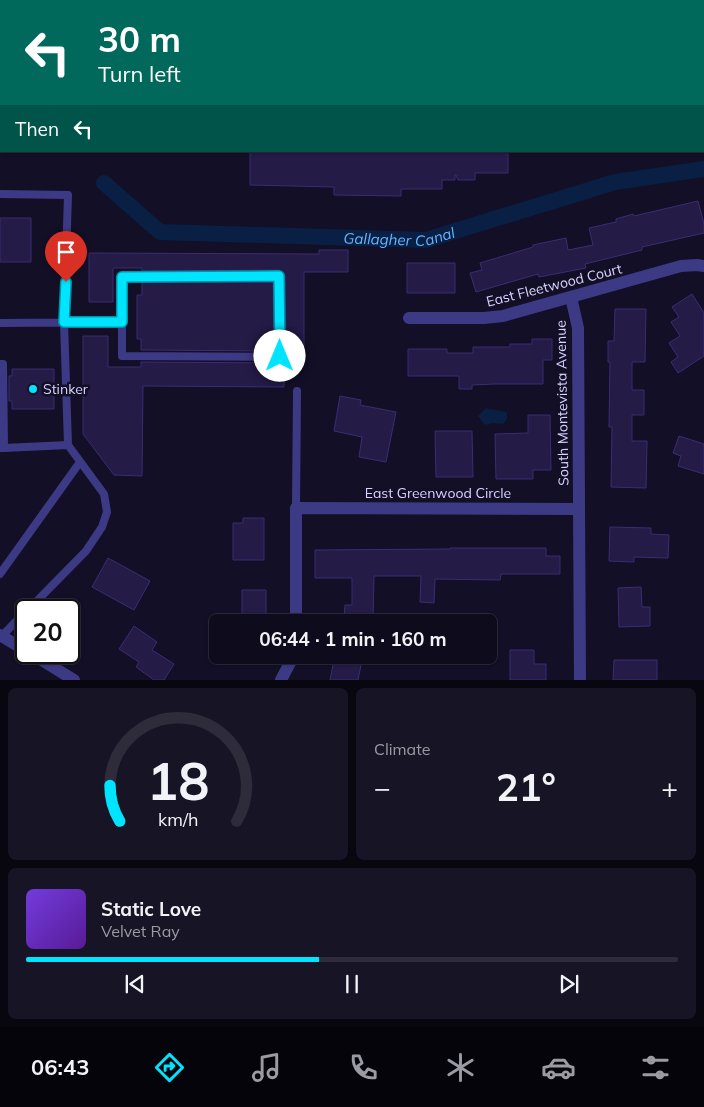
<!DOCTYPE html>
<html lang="en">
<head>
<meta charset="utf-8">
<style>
  :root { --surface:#0e0b1c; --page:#171425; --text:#f1f3f6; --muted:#9b9ba3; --line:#2e2b3b; --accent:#00e5ff }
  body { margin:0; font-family:Mulish,sans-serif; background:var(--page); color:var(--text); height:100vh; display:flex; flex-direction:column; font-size:19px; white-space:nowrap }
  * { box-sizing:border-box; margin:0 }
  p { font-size:16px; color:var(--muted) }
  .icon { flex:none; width:28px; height:28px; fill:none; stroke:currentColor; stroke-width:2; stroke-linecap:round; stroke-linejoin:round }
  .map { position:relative; height:680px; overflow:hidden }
  .side { display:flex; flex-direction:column; gap:8px; padding:8px; background:#08060f; flex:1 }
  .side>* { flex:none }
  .guide { position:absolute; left:0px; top:0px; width:705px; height:152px; box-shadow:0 1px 4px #0004,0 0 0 1px var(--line); background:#00695c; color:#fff; overflow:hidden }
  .speed { position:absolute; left:15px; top:599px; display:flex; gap:10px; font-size:25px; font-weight:700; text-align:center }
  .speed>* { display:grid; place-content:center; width:65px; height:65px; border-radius:50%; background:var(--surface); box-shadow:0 1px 4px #0004,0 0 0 1px var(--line); line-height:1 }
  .speed .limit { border:2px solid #111; border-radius:8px; background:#fff; color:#111 }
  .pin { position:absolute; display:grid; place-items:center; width:42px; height:42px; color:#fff; margin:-51px -21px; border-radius:50% 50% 50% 0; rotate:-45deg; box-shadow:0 0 5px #0007 }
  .pin .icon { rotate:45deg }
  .me { position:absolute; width:55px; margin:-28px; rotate:0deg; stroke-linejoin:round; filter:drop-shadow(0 0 4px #0008) }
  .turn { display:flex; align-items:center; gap:18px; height:105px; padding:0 15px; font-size:22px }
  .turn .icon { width:65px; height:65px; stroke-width:2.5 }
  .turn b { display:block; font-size:35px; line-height:42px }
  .then { display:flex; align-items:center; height:48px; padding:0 15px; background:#0003; gap:10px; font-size:19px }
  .big { font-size:38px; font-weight:700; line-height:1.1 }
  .side .card { flex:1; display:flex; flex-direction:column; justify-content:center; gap:8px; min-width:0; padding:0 18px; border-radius:8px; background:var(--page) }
  .side .dial { align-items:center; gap:0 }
  .dial svg { height:130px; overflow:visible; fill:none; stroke:var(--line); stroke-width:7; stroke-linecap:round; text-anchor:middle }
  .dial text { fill:var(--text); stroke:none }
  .song { display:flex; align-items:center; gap:15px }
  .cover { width:60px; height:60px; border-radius:8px; background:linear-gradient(135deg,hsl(260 70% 55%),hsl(270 70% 35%)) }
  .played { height:5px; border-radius:2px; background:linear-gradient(90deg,var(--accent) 45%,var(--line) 45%) }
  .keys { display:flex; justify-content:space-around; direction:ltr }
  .heat { display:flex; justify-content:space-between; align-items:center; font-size:28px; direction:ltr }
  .side .tiles { flex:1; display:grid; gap:8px; grid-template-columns:1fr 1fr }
  .card:last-child { grid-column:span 2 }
  .trip { position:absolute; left:209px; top:614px; width:288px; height:50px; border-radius:8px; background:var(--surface); box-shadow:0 1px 4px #0004,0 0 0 1px var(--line); font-weight:700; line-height:50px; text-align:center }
  .dock { display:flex; height:80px; justify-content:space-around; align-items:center; background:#06040b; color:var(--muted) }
  .dock .icon { width:35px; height:35px }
  .dock .selected { color:var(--accent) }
  .dock b { font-size:22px; color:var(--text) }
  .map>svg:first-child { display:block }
  .water { fill:#0a1f44 }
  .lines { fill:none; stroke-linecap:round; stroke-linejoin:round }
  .canal { stroke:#0a1f44; stroke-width:16 }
  .building { fill:#241b47; stroke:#3b2d73 }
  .service { stroke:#3d3a85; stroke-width:8 }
  .minor { stroke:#3d3a85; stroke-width:12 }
  .tertiary { stroke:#3d3a85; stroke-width:12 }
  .route-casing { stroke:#0095a6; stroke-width:12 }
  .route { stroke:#00e5ff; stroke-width:9 }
  .poi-dot { fill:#00e5ff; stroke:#130f26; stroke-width:2 }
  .labels { text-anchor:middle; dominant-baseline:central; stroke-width:5; stroke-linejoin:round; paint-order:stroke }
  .street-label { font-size:14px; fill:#d9d4ff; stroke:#130f26 }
  .poi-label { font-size:14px; fill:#d9d4ff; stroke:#130f26; text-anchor:start }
  .water-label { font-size:15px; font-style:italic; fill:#62b6ff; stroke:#130f26 }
</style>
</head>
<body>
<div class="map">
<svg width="704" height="680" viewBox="0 0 704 680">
  <rect width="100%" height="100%" fill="#130f26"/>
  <path class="water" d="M486 408C494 411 500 409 507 413V419L503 424 493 423 485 425 478 416Z"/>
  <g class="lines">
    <path class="canal" id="s1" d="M104 183 160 232 426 240 615 182 704 169"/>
  </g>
  <path class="building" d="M250 151H508V173H475V180H458L456 175H455V180H442V189H401V196L334 195V187L250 185Z
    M698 201 704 224V233L642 247V250L585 264 586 268 539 277 538 274 476 292 470 273 482 270 480 263 533 247V245L566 238 568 250 593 245 589 228 616 222V219L633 214 634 216Z
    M0 218H31V262H0Z
    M319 250H348V272H304V347H286L285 276 284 273 279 270 142 271V268H113V302H89V253L319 254Z
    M407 263H455V293H407Z
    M142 282H273L274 351 141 350V339H137V295H142Z
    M692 294 704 313V356L678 373 671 362 678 357 669 343 680 336 671 322 679 317 672 307Z
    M615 309H646L645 362H632V390H644V415H632V441H647L646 488 611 487 612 427H609L610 362H608V341H614Z
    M83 336H108V367H141V362L280 363 285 360 284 387 143 386 142 476 114 475 83 434Z
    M532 339H552V360H543V384H495L472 385V389H459V376H408V349H447V353H473V347H510V344H532Z
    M12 369H54V409H12V401H9V376H12Z
    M340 396 361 400 360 405 396 412 386 462 359 457 362 437 334 431Z
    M528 415H550L551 470H533V479H496L495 434 528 433Z
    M435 431H472L473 477H436Z
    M679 436 704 444V474L678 466 681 456 673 453Z
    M243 518H264V560H233V523H243Z
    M610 527 651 528V534L669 535 668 558 634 557V562L609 561Z
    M450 548H546V556H560V574H501L500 580 435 579 434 603 420 602 421 576H374L373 620 344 619 345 605H352V578H315V550L450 549Z
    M108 558 150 581 134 610 92 587Z
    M641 587 642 607H650V626L619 627 618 588Z
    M242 590H266V622H242Z
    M134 626 157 642 152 650 174 664 164 680H154L136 667 139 662 119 649Z
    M510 650H534V664H546V680H510Z
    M335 655H363L358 680H330Z
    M614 660H657V680H613Z"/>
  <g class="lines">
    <path class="service" d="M17 1V0
      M232 1V0
      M0 194 68 195 64 322 68 445 104 494 107 512 102 527 86 551 28 610
      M279 276 280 357 122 356V277Z
      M0 323 122 322
      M0 364H3L4 448H0
      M4 448 68 445
      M296 508 297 391
      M0 574 80 462
      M2 636 26 611"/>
    <path class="minor" d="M631 1 636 0
      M0 4H1
      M571 297 578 328 580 680
      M409 318H484L503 316 681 266 697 265 704 266
      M296 622V508L579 509
      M281 680 294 655"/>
    <path class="tertiary" d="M0 635 26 651
      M29 652 74 680"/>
  </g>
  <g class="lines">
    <g class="route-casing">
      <path id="route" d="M66 282 64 322H122V277L279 276 280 356"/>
    </g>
    <use href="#route" class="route"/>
  </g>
  <circle class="poi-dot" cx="33" cy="389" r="5"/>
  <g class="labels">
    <g class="street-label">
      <text transform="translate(554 285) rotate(-14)">East Fleetwood Court</text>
      <text transform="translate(562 403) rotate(-91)">South Montevista Avenue</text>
      <text x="438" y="493">East Greenwood Circle</text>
    </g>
    <g class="poi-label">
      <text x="43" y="389">Stinker</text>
    </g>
    <g class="water-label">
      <text stroke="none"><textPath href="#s1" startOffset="314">Gallagher Canal</textPath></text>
    </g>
  </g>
</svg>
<div class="speed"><div class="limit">20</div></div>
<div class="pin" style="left:66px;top:282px;background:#d93025"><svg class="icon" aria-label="arrive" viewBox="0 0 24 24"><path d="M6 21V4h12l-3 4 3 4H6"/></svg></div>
<svg class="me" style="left:280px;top:356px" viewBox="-20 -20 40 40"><circle r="19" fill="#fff"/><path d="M0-13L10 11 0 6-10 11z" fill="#00e5ff"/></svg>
<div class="trip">06:44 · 1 min · 160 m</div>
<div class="guide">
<div class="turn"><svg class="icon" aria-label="left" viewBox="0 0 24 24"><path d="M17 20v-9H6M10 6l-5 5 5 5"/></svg><div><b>30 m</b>Turn left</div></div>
<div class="then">Then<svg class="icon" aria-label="left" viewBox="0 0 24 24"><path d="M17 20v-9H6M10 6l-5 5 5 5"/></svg></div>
</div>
</div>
<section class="side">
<div class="tiles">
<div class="card dial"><svg viewBox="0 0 100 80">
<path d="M14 69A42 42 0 1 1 86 69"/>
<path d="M14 69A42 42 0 0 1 8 47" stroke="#00e5ff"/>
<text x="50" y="56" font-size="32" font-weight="700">18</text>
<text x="50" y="72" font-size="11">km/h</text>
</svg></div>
<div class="card"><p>Climate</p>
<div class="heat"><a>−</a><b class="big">21°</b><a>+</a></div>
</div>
<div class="card">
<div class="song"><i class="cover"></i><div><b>Static Love</b><p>Velvet Ray</p></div></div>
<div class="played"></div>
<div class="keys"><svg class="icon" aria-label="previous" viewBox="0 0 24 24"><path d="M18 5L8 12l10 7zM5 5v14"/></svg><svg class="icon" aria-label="pause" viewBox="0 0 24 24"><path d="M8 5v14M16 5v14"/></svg><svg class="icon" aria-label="next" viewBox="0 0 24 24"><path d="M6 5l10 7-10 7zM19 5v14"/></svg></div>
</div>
</div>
</section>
<nav class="dock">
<b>06:43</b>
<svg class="icon selected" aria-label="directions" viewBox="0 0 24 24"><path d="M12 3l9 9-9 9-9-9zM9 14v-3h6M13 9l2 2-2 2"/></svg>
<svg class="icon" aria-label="music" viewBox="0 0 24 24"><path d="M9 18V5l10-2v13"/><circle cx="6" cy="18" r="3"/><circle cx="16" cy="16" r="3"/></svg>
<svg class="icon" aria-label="phone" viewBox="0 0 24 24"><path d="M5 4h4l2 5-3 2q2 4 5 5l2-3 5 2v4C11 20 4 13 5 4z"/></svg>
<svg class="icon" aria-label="climate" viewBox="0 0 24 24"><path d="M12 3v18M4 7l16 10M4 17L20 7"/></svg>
<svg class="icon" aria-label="car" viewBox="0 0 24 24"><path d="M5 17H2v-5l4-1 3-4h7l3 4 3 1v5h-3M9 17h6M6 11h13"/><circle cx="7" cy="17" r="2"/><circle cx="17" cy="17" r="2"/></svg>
<svg class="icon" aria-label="filters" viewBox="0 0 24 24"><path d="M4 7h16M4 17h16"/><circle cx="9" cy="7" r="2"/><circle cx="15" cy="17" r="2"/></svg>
</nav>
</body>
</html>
